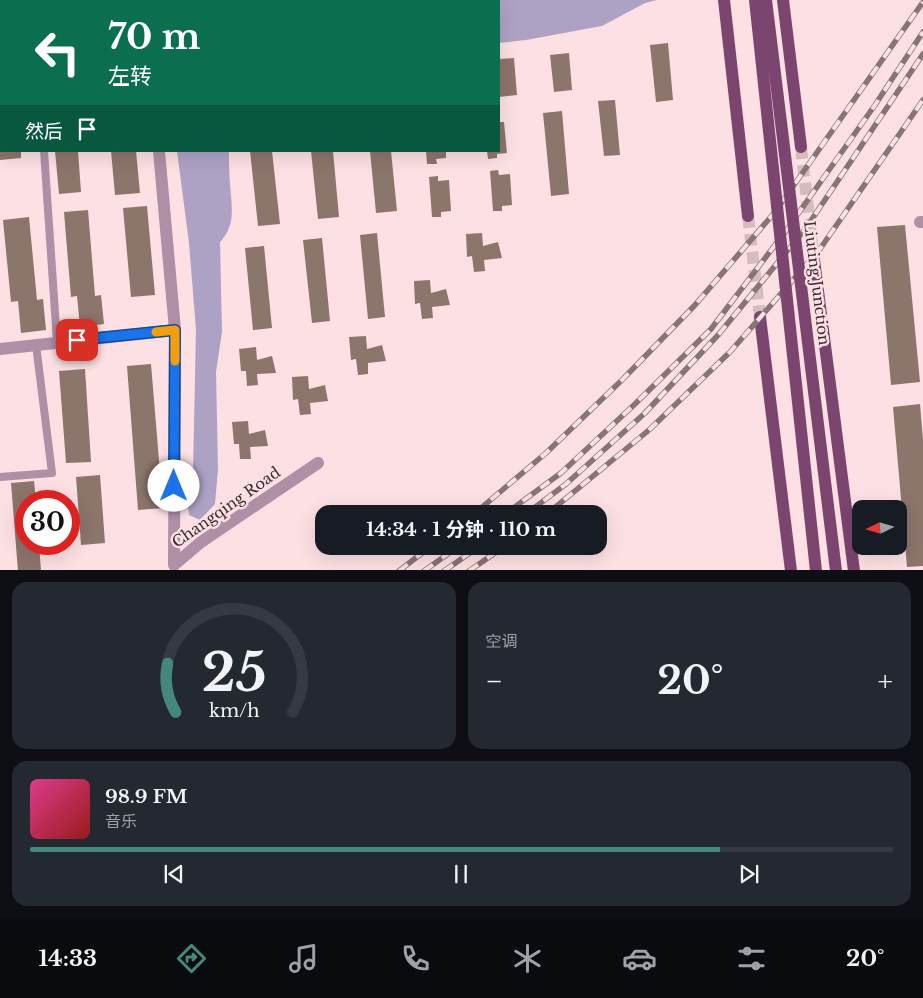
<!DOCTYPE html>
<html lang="zh">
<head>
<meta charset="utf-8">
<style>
  :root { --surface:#171b24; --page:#242831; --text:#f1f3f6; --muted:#9ea1a6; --line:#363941; --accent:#44887d }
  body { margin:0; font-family:"Libre Baskerville","Noto Sans SC",serif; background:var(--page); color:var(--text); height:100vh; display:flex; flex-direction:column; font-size:19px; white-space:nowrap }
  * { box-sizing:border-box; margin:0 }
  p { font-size:16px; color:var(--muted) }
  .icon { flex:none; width:28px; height:28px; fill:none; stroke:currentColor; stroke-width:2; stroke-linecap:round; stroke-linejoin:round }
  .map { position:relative; height:570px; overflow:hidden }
  .panel { display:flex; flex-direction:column; gap:12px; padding:12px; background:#0d0f14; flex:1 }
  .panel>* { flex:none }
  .hud { position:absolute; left:0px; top:0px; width:500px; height:152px; box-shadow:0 5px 20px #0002; background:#0b6e4f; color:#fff; overflow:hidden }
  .needle { width:32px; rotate:265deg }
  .controls { position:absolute; left:852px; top:500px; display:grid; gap:10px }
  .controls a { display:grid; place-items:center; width:55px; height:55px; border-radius:10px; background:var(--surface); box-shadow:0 5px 20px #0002; font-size:25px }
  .speed { position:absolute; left:15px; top:490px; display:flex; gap:10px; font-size:25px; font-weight:700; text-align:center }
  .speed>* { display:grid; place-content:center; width:65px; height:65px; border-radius:50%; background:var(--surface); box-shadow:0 5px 20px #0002; line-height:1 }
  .speed .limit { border:8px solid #d22; background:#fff; color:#111 }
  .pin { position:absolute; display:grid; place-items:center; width:42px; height:42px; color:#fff; margin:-21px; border-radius:10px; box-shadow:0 2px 8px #0006 }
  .me { position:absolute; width:55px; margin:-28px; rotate:0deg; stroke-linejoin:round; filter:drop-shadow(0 0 4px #0008) }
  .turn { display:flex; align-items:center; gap:18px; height:105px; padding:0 25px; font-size:22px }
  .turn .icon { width:65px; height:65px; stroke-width:2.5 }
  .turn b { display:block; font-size:35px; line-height:42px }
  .then { display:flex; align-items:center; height:48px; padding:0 25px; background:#0003; gap:10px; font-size:19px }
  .big { font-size:38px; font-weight:700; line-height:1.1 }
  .panel .card { flex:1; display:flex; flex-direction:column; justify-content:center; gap:8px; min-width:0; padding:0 18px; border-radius:15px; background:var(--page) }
  .panel .dial { align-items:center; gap:0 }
  .dial svg { height:130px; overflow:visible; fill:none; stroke:var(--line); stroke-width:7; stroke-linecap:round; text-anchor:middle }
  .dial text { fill:var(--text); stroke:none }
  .song { display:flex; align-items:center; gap:15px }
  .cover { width:60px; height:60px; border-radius:8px; background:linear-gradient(135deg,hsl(330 70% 55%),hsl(0 70% 35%)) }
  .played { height:5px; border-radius:2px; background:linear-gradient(90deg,var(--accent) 80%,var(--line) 80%) }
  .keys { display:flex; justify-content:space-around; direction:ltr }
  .heat { display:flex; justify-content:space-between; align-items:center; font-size:28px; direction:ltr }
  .panel .tiles { flex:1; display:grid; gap:12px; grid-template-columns:1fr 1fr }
  .card:last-child { grid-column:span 2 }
  .trip { position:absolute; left:315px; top:505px; width:292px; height:50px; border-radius:15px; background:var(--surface); box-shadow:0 5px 20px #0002; font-weight:700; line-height:50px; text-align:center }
  .tabs { display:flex; height:80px; justify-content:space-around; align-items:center; background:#090b0e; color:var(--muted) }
  .tabs .icon { width:35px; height:35px }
  .tabs .current { color:var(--accent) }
  .tabs b { font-size:22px; color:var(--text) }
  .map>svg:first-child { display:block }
  .water { fill:#aea2c4 }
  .building { fill:#8c756b }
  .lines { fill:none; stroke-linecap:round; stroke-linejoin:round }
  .primary-tunnel { stroke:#d5bcbf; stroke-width:12; stroke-dasharray:12 6; stroke-linecap:butt }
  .lane { stroke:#af8fa6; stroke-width:8 }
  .street { stroke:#af8fa6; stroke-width:12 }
  .primary { stroke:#7b456f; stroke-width:12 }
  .rail-casing { stroke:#877477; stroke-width:5.5 }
  .rail { stroke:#fde0e3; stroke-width:4; stroke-dasharray:11; stroke-linecap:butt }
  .primary-bridge { stroke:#7b456f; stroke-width:12 }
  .route-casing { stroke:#114b97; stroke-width:12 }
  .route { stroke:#1a73e8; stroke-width:9 }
  .slow { stroke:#f59e0b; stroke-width:9 }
  .labels { text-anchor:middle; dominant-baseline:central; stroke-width:5; stroke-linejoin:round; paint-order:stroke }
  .street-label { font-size:15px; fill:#372c2e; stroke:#fde0e3 }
</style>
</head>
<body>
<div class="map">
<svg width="923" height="571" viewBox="0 0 923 571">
  <rect width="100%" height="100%" fill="#fde0e3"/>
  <path class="water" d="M0 0H657L645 3 602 26 526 40 499 43V1H1V28Z
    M177 151H229C229 162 229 172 230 183 231 204 237 225 220 242L222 332 216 372 218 469 215 504 200 520 189 515 186 494 193 472 196 330 189 243Z"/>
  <path class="building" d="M668 43 673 100 656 102 650 45Z
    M569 53 572 90 554 92 550 55Z
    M514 58 517 95 499 97V59Z
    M615 100 620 155 604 156 598 101Z
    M562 111 569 194 551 196 543 113Z
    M499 122H504L507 153 497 154V158L488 159 487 151H499Z
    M0 151H21V158L0 160Z
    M55 151H78L81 192 59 194Z
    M111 151H136L140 193 115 195Z
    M250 151H272L280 224 258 226Z
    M311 151H333L339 217 318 219Z
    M370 151H391L397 211 376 213Z
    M426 151H446V158L436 159 437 164H427Z
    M498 170 499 175 510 174 512 205 502 206V211H493L490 171Z
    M438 176V181L449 180 451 211 441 212V217H432L429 177Z
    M147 206 155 295 131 297 123 208Z
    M88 210 95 296 101 295 104 324 80 327 77 296 71 297 64 212Z
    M29 217 37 300 43 299 46 330 21 333 18 301 11 302 3 220Z
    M905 225 920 382 891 385 877 227Z
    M377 233 385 317 368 319 360 235Z
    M482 233 483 246 498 242 502 258 484 260 485 271 474 272 472 256 467 257 466 234Z
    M322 238 330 321 312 323 303 240Z
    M264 246 272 328 253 330 245 248Z
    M430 280 431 293 446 289 450 305 432 307 433 318 422 319 420 303 415 304 414 281Z
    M366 336 367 349 382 345 386 361 368 363V374L358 375 356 359 351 360 349 337Z
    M256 347 257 360 272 356 276 373 257 374 258 385 247 386 246 371H241L239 349Z
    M151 364 163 508 138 510 127 366Z
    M85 369 91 462 66 463 59 371Z
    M308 376 309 389 325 385 328 401 310 403 311 414 300 415 298 399 293 400 292 377Z
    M920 404 923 440V566L907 567 893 407Z
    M248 421 249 434 265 430 268 446 250 447 251 459H240L239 444H234L232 422Z
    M100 475 105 543 81 545 76 477Z
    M34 481 36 501H26V544H39L41 571H18L11 483Z"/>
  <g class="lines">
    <path class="primary-tunnel" d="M801 147 813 252
      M748 216 760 317"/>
    <path class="lane" d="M44 151 57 342
      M0 477 52 473 36 345"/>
    <path class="street" d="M145 0 146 1
      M159 151 175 330 174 565 201 542 318 463
      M920 222H923
      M0 349 175 330"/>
    <path class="primary" d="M724 0 748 216
      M783 0 801 147
      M813 252 854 571
      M760 317 791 571"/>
    <g class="rail-casing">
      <path id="rail" d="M474 514 546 453 623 379 695 305 775 212 923 2
        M505 514 561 473 635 404 711 329 788 228 875 105 923 32
        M526 514 566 484 645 413 719 334 806 228 923 54
        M547 514 649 430 730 352 820 249 923 100
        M399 571 431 546
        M424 571 459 546
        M444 571 480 546
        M469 571 505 546"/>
    </g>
    <use href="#rail" class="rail"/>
    <path class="primary-bridge" d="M755 0 816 571
      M766 0 836 571"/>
  </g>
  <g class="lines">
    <g class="route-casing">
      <path id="route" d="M77 340 175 330 174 486"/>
    </g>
    <use href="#route" class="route"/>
    <path class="slow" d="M156 332 175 330V361"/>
  </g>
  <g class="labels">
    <g class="street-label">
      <text transform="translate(817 283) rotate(83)">Liuting Junction</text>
      <text transform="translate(226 507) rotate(-35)">Changqing Road</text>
    </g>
  </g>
</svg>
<div class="controls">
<a><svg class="needle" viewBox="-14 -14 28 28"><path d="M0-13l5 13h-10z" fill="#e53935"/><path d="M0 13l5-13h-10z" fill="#9ea1a6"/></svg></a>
</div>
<div class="speed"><div class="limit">30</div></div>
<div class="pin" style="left:77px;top:340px;background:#d93025"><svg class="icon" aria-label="arrive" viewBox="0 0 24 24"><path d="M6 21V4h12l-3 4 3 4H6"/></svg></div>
<svg class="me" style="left:174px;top:486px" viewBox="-20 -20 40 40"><circle r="19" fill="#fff"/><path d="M0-13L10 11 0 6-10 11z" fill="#1a73e8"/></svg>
<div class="trip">14:34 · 1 分钟 · 110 m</div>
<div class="hud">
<div class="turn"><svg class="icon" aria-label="left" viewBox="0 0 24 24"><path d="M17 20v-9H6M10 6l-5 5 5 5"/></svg><div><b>70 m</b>左转</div></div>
<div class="then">然后<svg class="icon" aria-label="arrive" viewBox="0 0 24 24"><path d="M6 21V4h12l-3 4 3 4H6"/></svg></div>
</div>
</div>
<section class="panel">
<div class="tiles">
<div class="card dial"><svg viewBox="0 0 100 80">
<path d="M14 69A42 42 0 1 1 86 69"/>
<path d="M14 69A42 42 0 0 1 9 39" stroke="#44887d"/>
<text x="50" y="56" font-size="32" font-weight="700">25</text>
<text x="50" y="72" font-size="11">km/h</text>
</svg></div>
<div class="card"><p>空调</p>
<div class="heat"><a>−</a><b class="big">20°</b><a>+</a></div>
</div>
<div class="card">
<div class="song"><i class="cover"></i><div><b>98.9 FM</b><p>音乐</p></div></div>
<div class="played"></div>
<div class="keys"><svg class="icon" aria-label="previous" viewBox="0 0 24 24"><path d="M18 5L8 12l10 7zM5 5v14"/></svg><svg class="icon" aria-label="pause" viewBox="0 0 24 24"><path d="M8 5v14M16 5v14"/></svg><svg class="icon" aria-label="next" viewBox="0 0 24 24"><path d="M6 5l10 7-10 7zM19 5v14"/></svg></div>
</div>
</div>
</section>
<nav class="tabs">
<b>14:33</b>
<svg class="icon current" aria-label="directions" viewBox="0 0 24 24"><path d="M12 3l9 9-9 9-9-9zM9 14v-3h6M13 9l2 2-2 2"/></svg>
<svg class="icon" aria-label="music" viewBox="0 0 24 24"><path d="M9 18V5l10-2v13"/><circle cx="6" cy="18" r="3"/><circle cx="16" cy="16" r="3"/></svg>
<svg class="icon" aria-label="phone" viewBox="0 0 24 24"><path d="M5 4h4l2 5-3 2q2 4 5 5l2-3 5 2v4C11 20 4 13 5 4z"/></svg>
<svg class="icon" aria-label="climate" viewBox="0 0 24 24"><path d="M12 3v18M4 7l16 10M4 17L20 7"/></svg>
<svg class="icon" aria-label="car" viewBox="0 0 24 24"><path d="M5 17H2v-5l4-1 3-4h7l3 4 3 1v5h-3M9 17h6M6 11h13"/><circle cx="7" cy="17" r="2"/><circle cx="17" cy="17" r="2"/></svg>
<svg class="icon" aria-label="filters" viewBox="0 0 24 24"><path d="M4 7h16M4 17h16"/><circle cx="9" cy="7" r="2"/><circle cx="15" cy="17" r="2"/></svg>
<b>20°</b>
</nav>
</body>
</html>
